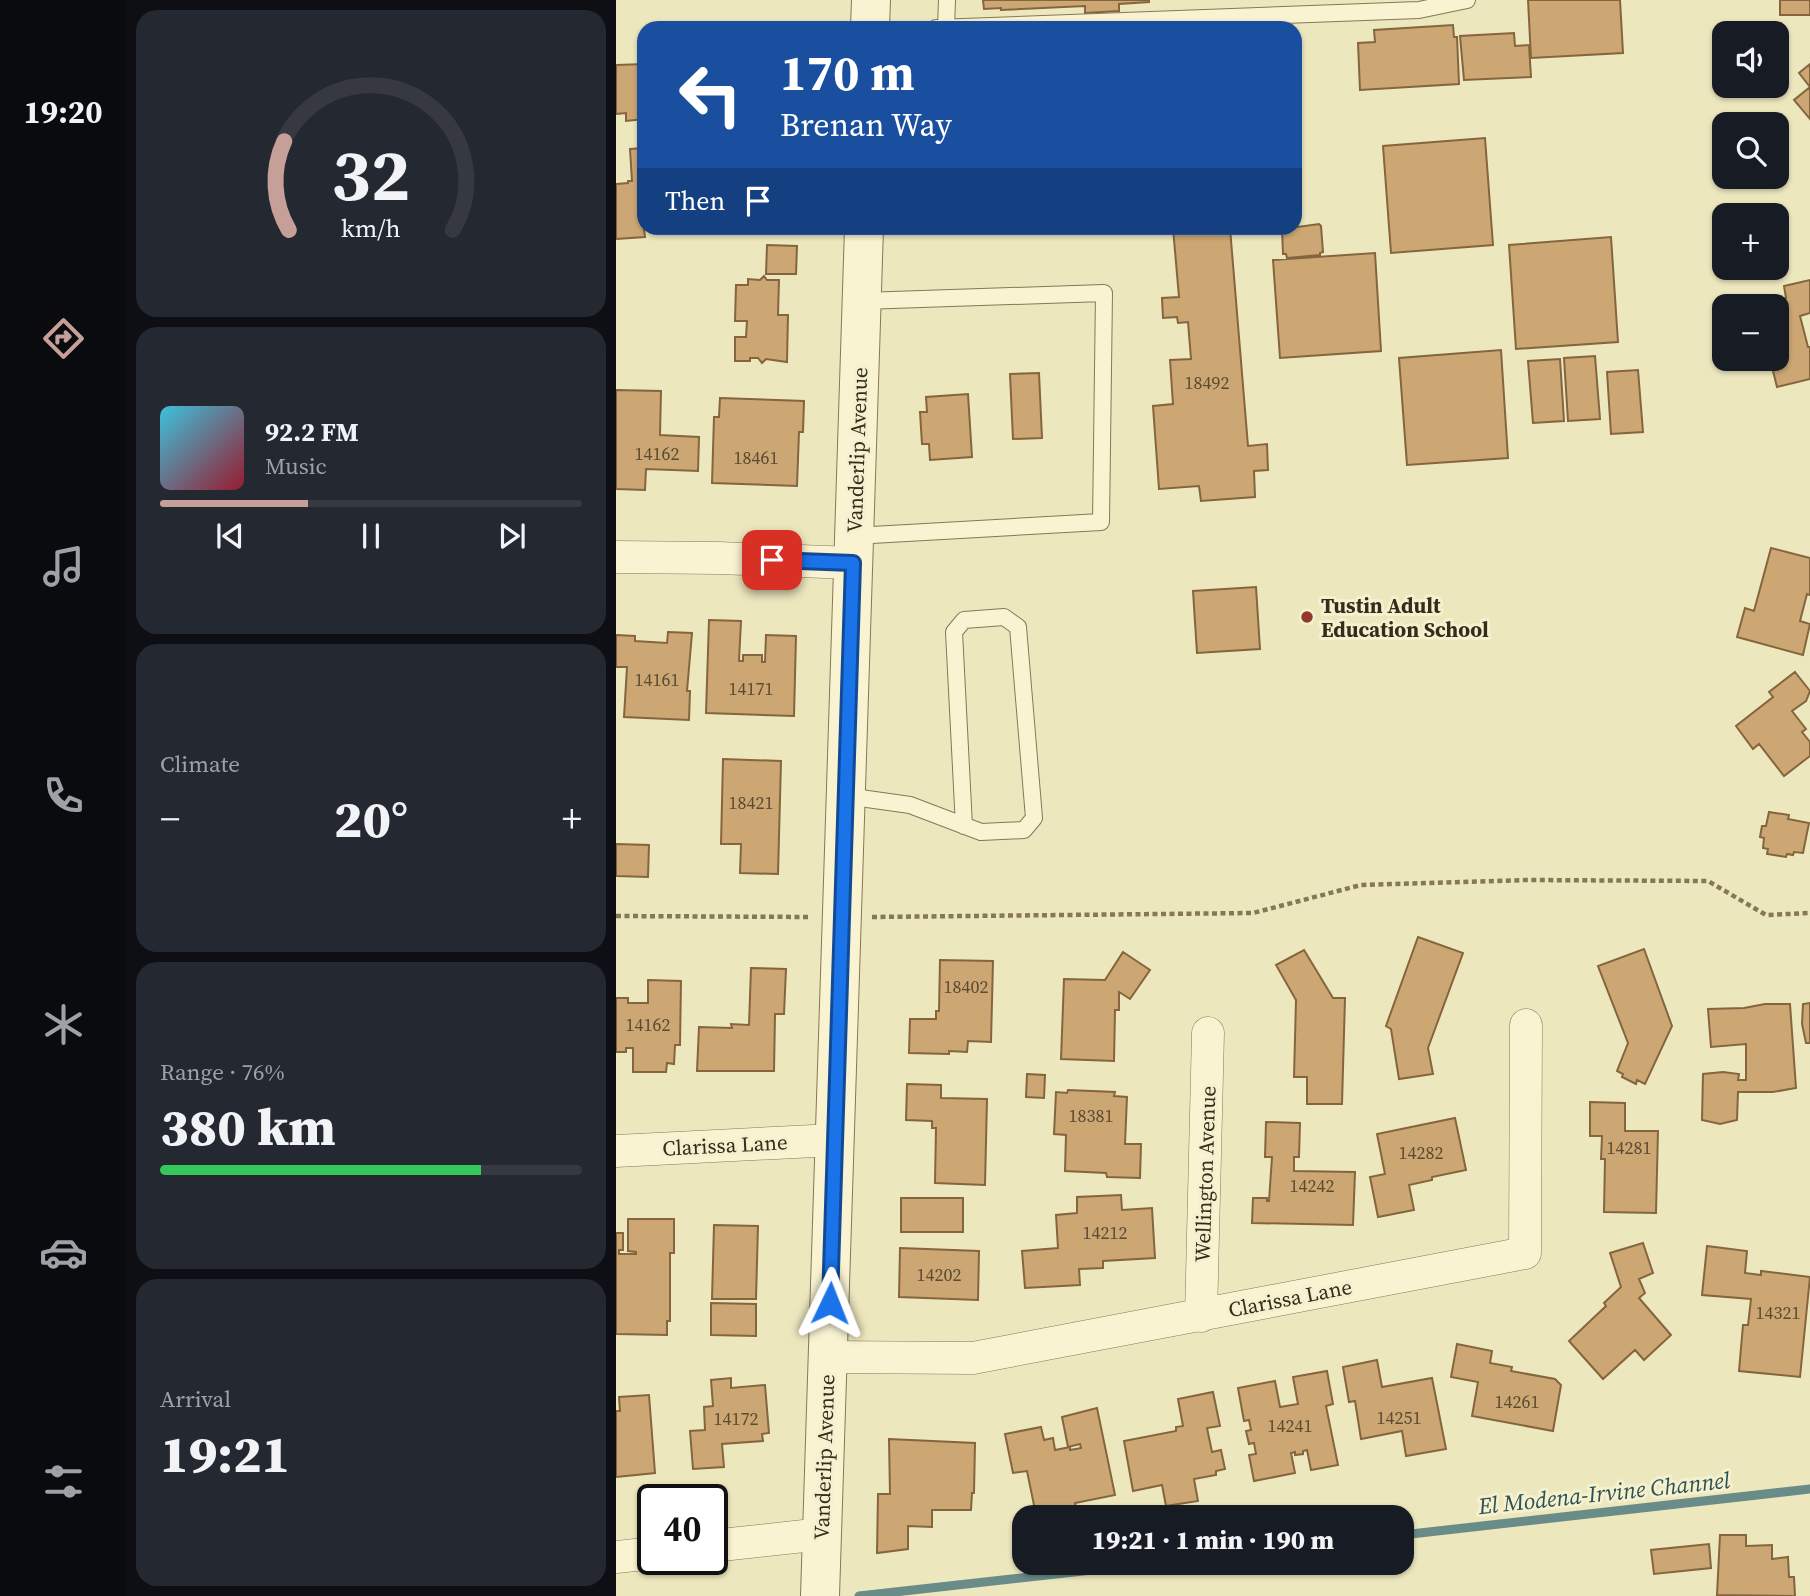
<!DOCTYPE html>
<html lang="en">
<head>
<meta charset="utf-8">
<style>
  :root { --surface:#171b24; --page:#242831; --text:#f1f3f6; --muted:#9ea1a6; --line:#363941; --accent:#c79f99 }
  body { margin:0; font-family:"Source Serif 4",serif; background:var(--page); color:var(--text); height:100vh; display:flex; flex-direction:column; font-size:26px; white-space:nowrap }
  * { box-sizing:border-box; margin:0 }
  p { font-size:23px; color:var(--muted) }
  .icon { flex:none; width:38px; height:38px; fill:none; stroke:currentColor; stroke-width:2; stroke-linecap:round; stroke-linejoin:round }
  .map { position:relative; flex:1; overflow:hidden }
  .drawer { display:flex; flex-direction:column; gap:10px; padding:10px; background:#0d0f14; width:490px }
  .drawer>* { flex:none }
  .hud { position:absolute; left:21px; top:21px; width:665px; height:214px; border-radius:21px; box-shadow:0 2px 5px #0004; background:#1a4fa0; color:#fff; overflow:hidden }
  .fabs { position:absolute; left:1096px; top:21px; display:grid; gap:14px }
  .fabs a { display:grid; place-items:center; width:77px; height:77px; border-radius:14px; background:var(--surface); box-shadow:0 2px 5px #0004; font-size:35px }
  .speed { position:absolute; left:21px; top:1484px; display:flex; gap:14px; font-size:35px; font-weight:700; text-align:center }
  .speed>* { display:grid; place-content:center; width:91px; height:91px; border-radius:50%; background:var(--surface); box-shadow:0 2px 5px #0004; line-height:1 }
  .speed .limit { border:4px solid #111; border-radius:10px; background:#fff; color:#111 }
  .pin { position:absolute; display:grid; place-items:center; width:60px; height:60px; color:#fff; margin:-30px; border-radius:14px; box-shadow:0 4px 10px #0006 }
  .me { position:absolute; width:77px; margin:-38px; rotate:2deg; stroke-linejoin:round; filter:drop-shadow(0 0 5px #0008) }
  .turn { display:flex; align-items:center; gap:24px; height:147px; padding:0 28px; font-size:32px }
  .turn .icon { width:91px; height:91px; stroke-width:2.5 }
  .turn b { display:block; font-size:49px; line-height:60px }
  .then { display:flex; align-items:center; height:66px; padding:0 28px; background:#0003; gap:14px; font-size:26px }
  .big { font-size:52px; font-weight:800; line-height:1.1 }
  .drawer .tile { flex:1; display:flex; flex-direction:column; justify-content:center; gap:10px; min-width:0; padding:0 24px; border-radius:21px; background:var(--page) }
  .drawer .dial { align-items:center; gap:0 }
  .dial svg { height:182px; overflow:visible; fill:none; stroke:var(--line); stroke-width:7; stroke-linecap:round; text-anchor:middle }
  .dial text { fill:var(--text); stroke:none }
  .song { display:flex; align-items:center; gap:21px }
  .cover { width:84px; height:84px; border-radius:10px; background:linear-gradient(135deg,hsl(190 70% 55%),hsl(350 70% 35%)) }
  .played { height:7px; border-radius:4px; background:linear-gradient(90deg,var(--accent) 35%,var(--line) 35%) }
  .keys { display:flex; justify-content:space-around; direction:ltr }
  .heat { display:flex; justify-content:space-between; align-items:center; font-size:38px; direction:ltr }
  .charge { height:10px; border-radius:5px; background:linear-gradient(90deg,#34c759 76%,var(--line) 0) }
  .trip { position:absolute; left:396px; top:1505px; width:402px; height:70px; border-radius:21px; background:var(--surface); box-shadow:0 2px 5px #0004; font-weight:800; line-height:70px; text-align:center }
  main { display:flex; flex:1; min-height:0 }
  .dock { display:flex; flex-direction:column; width:126px; justify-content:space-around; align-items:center; background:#090b0e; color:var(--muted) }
  .dock .icon { width:49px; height:49px }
  .dock .active { color:var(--accent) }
  .dock b { font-size:32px; color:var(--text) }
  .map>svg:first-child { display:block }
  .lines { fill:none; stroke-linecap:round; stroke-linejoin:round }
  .stream { stroke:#698c89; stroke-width:9 }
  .building { fill:#cca774; stroke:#85653d; stroke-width:2 }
  .service-casing { stroke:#867757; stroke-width:18 }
  .minor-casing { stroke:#867757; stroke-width:33 }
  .tertiary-casing { stroke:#867757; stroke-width:40 }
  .path { stroke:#867757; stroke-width:4.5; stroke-dasharray:5 3.5; stroke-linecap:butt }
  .service { stroke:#f9f3d1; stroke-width:16 }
  .minor { stroke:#f9f3d1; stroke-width:32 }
  .tertiary { stroke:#f9f3d1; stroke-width:38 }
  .route-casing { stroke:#114b97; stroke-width:18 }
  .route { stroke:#1a73e8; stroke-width:12 }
  .poi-dot { fill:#943827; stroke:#f5f0ce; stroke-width:2.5 }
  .labels { text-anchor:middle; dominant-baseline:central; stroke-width:6; stroke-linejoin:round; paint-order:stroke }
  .number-label { font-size:18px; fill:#5b4b32 }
  .street-label { font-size:21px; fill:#352c1c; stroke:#f5f0ce }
  .poi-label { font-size:21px; font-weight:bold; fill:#352c1c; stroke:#f5f0ce; text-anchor:start }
  .water-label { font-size:23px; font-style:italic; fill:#2b5155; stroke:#f5f0ce }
</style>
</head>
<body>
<main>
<nav class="dock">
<b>19:20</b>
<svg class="icon active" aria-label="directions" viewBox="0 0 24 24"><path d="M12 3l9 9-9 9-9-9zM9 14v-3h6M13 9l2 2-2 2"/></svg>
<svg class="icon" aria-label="music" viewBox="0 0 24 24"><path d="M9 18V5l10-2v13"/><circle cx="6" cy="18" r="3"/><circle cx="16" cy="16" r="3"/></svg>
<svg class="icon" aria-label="phone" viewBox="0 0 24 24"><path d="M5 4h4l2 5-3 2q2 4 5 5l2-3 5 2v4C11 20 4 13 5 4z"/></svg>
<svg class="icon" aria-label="climate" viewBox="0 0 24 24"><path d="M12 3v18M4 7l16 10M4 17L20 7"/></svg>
<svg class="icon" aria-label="car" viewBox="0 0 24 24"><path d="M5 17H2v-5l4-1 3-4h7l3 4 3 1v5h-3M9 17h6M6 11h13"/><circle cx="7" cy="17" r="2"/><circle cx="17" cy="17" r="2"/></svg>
<svg class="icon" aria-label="filters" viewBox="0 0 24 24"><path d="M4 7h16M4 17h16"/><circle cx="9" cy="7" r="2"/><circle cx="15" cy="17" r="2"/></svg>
</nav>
<section class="drawer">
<div class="tile dial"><svg viewBox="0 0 100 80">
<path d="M14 69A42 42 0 1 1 86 69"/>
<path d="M14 69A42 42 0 0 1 12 30" stroke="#c79f99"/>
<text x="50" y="56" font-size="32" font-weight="700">32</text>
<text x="50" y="72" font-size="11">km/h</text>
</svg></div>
<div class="tile">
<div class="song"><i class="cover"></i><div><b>92.2 FM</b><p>Music</p></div></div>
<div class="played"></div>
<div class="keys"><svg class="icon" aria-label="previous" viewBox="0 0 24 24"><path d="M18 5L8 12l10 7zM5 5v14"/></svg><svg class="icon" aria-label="pause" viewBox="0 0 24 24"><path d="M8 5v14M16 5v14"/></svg><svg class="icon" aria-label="next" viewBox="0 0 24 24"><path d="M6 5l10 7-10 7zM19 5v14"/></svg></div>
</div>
<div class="tile"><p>Climate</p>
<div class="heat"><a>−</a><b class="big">20°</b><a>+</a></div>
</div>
<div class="tile"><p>Range · 76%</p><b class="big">380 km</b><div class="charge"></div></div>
<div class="tile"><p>Arrival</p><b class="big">19:21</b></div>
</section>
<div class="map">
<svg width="1194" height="1596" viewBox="0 0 1194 1596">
  <rect width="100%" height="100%" fill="#ede7be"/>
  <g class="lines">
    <path class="stream" d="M786 1535 1194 1489
      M243 1596 539 1563"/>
  </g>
  <path class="building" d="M367 0H533V2L503 4V11L469 13V6L385 10V8L368 9Z
    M912 0H1004L1007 53 915 58Z
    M1164 0H1194V15H1164Z
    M837 25 838 37H841L843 84 744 90 742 43 759 42 758 30Z
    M898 33 899 46 913 45 915 77 848 80 844 36Z
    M28 64V119L10 121V113L0 114V65Z
    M1194 64V119L1178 100 1194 87 1183 73Z
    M869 138 877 245 775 253 767 146Z
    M28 148V228H50L28 229 29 237 0 239V184L12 183V181H16L14 149Z
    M703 224 705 226 707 252 704 253V255L671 258 670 254H667L666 229Z
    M557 228H614L632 446 651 444 652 470 638 471 639 497 585 501 583 486 543 489 537 406 557 404 554 360 575 359 572 322 562 323 561 317 547 318 546 298 563 297Z
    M995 237 1002 342 900 349 893 245Z
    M151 245 181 246 180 274H150Z
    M759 253 765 351 664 358 657 260Z
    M148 276 151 280H163L162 315H172L171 362 150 359 146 363 142 358H134V361H119V337H130L131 321H119L120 285H132V279L144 280Z
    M1194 280V313L1184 316 1192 347H1194V379L1161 387 1154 359H1160V306H1138L1170 298 1168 286Z
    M885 350 892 458 791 465 783 358Z
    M979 356 984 419 952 421 948 358Z
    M944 359 948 421 917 423 912 361Z
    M1022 370 1027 432 995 434 991 372Z
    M423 373 426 438 397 439 394 374Z
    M0 390 45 391 44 435 83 437 82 471 30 469 29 490 0 489Z
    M352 394 356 457 314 460 313 444H306L304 412H311L310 397Z
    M104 398 188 401 187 432H183L181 486 96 483 98 417H103Z
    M1155 548 1194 558V595L1191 594 1184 621 1194 624 1187 655 1121 637 1129 608 1138 611Z
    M640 587 644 649 581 653 577 591Z
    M93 620 125 621 123 661H127V655H146V662H149L150 635 180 636 178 716 90 713Z
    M52 632 76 633 71 691H74L73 720 8 717 11 667H0V635L19 636V641L51 643Z
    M1179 672 1194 691 1190 701 1176 711 1190 729 1186 732 1194 742V756L1168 776 1143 744 1137 749 1120 726 1157 697 1153 692Z
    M107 759 165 761 162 874 124 873 125 844H105Z
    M1153 812 1173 815 1172 819 1193 823 1187 853 1178 852 1177 855 1171 854 1170 857 1151 854 1152 849 1147 848 1148 838 1144 837 1146 826H1150Z
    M0 844 33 845 32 877 0 876Z
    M802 937 847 953 812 1048 817 1074 783 1079 775 1029 770 1026Z
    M1028 949 1056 1026 1029 1084 1021 1080 1020 1084 1006 1077 1007 1074 1001 1071 1012 1043 982 966Z
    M688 950 717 998H729L726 1104H691V1077H678L680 1000 660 965Z
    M507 952 534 970 514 999 503 992V1010H499L498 1061 445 1059 448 979 489 980Z
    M324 960 377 961 375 1042 352 1041 351 1052 333 1051V1054L293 1053 294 1019H320V1011H323Z
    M135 968 170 969 168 1014H159L158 1071H81L83 1027 116 1028 115 1024 133 1025Z
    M32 980 65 981 64 1045H59L58 1064 51 1063 50 1072H17V1048H10V1052H0V998H12V1003H32Z
    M1194 1003V1043H1190L1186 1024 1187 1004Z
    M1149 1004H1174L1180 1088 1157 1092H1122L1121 1120 1104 1124 1086 1120 1087 1074 1107 1072 1123 1074 1122 1080H1130V1044L1095 1047 1092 1009 1128 1008Z
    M411 1074 429 1075 428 1098 410 1097Z
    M291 1084 325 1085V1098L371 1099 369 1185 319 1183 320 1128H316V1121L290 1120Z
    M452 1090 499 1092 498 1096 511 1097 509 1144H525L524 1178 491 1177 490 1173 449 1171 450 1135 438 1134 440 1092 451 1093Z
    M974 1102 1009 1103V1131H1042L1040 1213 988 1212 989 1159H985L986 1136H974Z
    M839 1118 850 1170 816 1177V1180L793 1185 798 1210 762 1217 754 1177 769 1174 761 1134Z
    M650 1122 684 1123 683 1157H678V1171L739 1172 737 1225 636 1223 637 1198H651V1201H653L656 1157H649Z
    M505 1195 506 1210 536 1208 539 1258 487 1261V1268L463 1269 464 1285 409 1288 406 1251 442 1248 440 1215 461 1213V1197Z
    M285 1198H347V1232H285Z
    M12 1219H58V1253H54V1321H51V1335L0 1334V1233H7V1250H3V1254H20V1252L12 1251Z
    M98 1225 142 1226 140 1299H96Z
    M1027 1243 1037 1273 1023 1279 1029 1293 1023 1298 1055 1335 1028 1360 1019 1350 987 1379 953 1341 990 1306 988 1303 1005 1287 994 1253Z
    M1091 1246 1131 1251 1129 1273 1145 1275V1271L1194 1277 1184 1377 1123 1371 1127 1325H1132L1135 1299 1086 1295Z
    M284 1248 363 1251 362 1300 283 1297Z
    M95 1303 140 1304V1336L95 1335Z
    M841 1344 876 1351 874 1363 896 1367 895 1371 939 1379 945 1385 937 1431 856 1416 862 1382 835 1377Z
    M761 1360 766 1387 816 1378 830 1449 790 1456 786 1431 745 1439 739 1401 733 1402 727 1367Z
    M711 1371 717 1404 710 1406 722 1465 695 1470 691 1450 687 1451V1454L679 1455V1452L675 1453 679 1473 638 1481 633 1455 640 1454 638 1443 633 1444 630 1431 635 1430 633 1420 628 1421 622 1388 659 1381 664 1407 682 1404 677 1377Z
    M115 1378V1388L149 1385 153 1433 146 1434 147 1441 106 1444 108 1467 77 1469 74 1431 89 1430 88 1407 97 1406 95 1380Z
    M597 1392 604 1426 591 1428 596 1452 605 1450 609 1469 600 1471V1475L578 1479 582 1501 550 1506 546 1485 517 1491 508 1441 560 1431V1427L567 1426 562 1399Z
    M33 1395 39 1473 0 1477V1411H4L3 1397Z
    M481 1408 499 1495 459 1503 462 1517H424L422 1510H419L411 1471 397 1473 389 1434 425 1427 428 1440 437 1438 439 1450 454 1447V1450L465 1448 464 1444 452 1447 446 1417Z
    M273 1439 359 1443 358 1493H356L355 1510H316V1527L292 1526V1549L261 1553 262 1494H274Z
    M1104 1535H1130V1546L1156 1545V1559L1172 1557 1173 1577H1178L1179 1596 1101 1595Z
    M1093 1544 1095 1568 1038 1574 1035 1550Z"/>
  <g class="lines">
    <g class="service-casing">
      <path id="service" d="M320 28 803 10 851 0
        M330 28 331 0
        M238 536 485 522 488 293 246 301
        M230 796 294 805 365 832 408 830 418 818 402 627 388 617 348 620 338 632 348 826"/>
    </g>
    <g class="minor-casing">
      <path id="minor" d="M0 557 102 558 237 563
        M0 1151 218 1140
        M585 1316 592 1033
        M212 1357 357 1358 909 1253 910 1025
        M96 1546 206 1534
        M0 1557 37 1553"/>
    </g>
    <g class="tertiary-casing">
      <path id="tertiary" d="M254 28 255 0
        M204 1596 248 228"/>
    </g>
    <path class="path" d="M0 916 195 917
      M256 917 637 913 745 885 911 880 1092 881 1150 915 1194 913"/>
    <use href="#service" class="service"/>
    <use href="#minor" class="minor"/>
    <use href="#tertiary" class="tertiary"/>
  </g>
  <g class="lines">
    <g class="route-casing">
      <path id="route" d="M156 560 237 563 214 1303"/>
    </g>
    <use href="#route" class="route"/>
  </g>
  <circle class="poi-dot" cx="691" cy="617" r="7"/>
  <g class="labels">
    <g class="number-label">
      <text x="591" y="382">18492</text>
      <text x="41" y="453">14162</text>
      <text x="140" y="457">18461</text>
      <text x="41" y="679">14161</text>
      <text x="135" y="688">14171</text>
      <text x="135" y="802">18421</text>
      <text x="350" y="986">18402</text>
      <text x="32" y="1024">14162</text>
      <text x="475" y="1115">18381</text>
      <text x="1013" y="1147">14281</text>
      <text x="805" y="1152">14282</text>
      <text x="696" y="1185">14242</text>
      <text x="489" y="1232">14212</text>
      <text x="323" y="1274">14202</text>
      <text x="1162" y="1312">14321</text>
      <text x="901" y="1401">14261</text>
      <text x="783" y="1417">14251</text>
      <text x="120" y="1418">14172</text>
      <text x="674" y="1425">14241</text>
    </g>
    <g class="street-label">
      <text transform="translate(241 450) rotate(-88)">Vanderlip Avenue</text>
      <text transform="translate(109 1145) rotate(-3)">Clarissa Lane</text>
      <text transform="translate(589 1174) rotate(-88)">Wellington Avenue</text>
      <text transform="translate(674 1298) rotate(-11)">Clarissa Lane</text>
      <text transform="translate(208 1457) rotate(-88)">Vanderlip Avenue</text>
    </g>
    <g class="poi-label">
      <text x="705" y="605">Tustin Adult<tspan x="705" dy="24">Education School</tspan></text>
    </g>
    <g class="water-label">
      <text transform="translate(988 1493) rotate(-6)">El Modena-Irvine Channel</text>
    </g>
  </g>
</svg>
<div class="fabs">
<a><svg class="icon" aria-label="sound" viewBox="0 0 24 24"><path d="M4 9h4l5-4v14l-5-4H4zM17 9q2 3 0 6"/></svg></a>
<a><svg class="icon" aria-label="search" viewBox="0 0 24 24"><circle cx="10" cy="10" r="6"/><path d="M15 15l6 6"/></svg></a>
<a>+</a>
<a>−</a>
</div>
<div class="speed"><div class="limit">40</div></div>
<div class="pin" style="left:156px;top:560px;background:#d93025"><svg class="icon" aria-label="arrive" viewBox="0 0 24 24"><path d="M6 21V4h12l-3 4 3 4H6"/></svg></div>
<svg class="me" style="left:214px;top:1303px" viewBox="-20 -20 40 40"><path d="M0-17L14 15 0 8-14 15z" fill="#1a73e8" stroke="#fff" stroke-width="4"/></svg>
<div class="trip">19:21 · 1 min · 190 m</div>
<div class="hud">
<div class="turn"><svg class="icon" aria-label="left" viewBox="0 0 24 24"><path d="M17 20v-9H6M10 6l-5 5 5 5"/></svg><div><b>170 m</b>Brenan Way</div></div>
<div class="then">Then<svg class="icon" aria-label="arrive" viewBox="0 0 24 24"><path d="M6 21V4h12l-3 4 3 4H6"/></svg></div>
</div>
</div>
</main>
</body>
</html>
